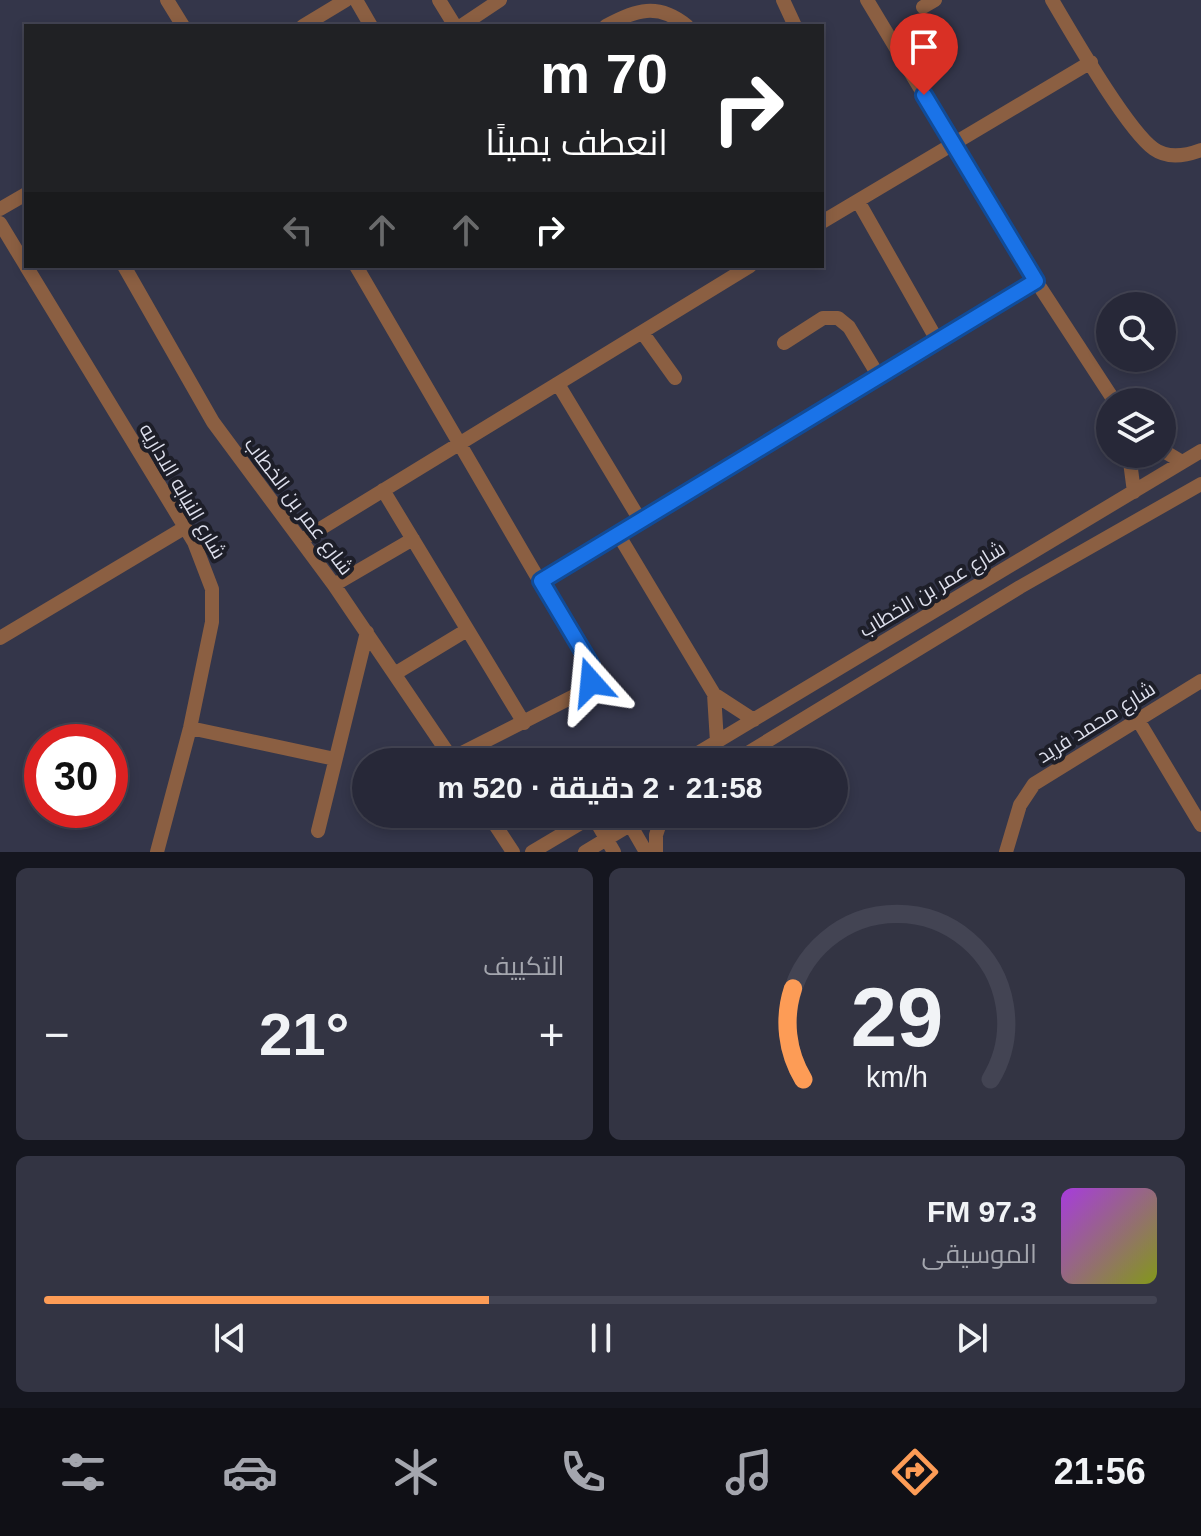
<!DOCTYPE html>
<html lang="ar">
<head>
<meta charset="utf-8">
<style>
  :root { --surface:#272838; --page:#333443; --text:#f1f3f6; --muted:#a4a6ae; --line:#434453; --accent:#fd9c56 }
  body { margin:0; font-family:Arial,Cairo,sans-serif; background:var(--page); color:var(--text); direction:rtl; height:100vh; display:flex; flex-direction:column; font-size:30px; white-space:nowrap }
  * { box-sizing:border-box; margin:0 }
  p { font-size:26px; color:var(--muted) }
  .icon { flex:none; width:44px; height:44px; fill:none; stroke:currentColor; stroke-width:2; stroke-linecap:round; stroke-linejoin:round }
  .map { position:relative; height:852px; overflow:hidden; direction:ltr }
  .details { display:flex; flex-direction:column; gap:16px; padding:16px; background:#15161f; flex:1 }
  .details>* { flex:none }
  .guide { position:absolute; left:24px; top:24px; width:800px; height:244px; border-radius:0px; box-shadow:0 4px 12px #0003,0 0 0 2px var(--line); direction:rtl; background:#202124; color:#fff; overflow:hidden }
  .controls { position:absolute; left:1096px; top:292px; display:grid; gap:16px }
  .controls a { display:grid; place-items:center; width:80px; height:80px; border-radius:50%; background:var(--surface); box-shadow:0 4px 12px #0003,0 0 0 2px var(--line); font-size:40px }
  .speed { position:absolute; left:24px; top:724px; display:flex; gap:16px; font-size:40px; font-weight:700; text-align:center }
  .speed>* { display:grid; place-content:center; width:104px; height:104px; border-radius:50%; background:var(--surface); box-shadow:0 4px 12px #0003,0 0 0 2px var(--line); line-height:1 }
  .speed .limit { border:12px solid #d22; background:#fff; color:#111 }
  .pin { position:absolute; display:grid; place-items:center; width:68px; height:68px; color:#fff; margin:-82px -34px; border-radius:50% 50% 50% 0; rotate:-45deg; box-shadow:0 0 8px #0007 }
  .pin .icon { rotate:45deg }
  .me { position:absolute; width:88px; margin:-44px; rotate:342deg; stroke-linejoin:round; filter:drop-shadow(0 0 6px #0008) }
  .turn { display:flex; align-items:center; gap:28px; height:168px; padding:0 24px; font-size:36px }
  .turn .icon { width:104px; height:104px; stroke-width:2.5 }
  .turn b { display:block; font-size:56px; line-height:68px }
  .lanes { display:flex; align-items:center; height:76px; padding:0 24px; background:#0003; justify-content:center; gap:40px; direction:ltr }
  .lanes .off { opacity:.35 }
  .big { font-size:60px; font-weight:700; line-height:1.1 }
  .details .widget { flex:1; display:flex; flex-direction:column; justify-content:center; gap:12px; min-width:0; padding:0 28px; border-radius:12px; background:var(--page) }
  .details .dial { align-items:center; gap:0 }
  .dial svg { height:208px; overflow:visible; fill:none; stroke:var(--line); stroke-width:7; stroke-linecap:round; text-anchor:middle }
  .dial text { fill:var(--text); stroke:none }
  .song { display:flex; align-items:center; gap:24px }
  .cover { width:96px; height:96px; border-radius:12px; background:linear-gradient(135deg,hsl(280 70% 55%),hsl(70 70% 35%)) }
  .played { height:8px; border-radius:4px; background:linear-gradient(90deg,var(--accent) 40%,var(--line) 40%) }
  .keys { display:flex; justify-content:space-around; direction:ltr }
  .heat { display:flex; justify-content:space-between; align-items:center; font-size:44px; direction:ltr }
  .details .tiles { flex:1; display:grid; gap:16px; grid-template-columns:1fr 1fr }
  .widget:last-child { grid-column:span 2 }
  .trip { position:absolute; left:352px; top:748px; width:496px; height:80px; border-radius:40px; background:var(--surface); box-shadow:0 4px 12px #0003,0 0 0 2px var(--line); font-weight:700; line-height:80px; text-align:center; direction:rtl }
  .menu { display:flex; height:128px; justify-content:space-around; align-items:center; background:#101016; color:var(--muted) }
  .menu .icon { width:56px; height:56px }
  .menu .selected { color:var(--accent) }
  .menu b { font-size:36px; color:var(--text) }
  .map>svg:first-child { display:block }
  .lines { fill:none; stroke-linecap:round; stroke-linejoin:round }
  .minor { stroke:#8b5f42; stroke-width:14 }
  .route-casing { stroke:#114b97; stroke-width:20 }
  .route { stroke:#1a73e8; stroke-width:14 }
  .labels { text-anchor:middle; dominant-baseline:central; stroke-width:8; stroke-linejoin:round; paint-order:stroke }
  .street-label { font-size:20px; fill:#dddfec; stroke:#1d1e28 }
</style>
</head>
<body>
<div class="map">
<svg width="1201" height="852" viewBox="0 0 1201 852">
  <rect width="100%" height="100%" fill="#34364a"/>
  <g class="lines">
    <path class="minor" d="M167 0 183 26
      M356 0 371 26
      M439 0 455 26
      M783 0 795 26
      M867 0 1036 281 1115 402
      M1052 0C1071 32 1127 130 1154 149 1168 159 1185 156 1201 150
      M923 7 935 0
      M303 26 346 0
      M461 26 500 0
      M606 26C635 10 658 2 687 26
      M858 201 937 340
      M0 209 26 194
      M822 222 1091 62
      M0 223 26 266
      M26 266 194 542 212 589V622L190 728 157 852
      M124 266 213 422 334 585 454 762
      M356 266 592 671 591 682 580 693 452 758
      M642 332 675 378
      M784 343 823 318H838L849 327 878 375
      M558 384 640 520
      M1162 450 1182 462
      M1129 454 1134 492
      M383 490 524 723
      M618 534 714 694 717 742
      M302 540 750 266
      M541 581 1036 281
      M334 585 413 539
      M0 638 184 528
      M396 673 467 630
      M714 694 754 720
      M1138 720 1201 825
      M190 728 335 759
      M683 762 1201 451
      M733 762 1020 587 1201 484
      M488 814 513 852
      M624 814 646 852
      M593 816 614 852
      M318 831 367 632
      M532 852 596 814
      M585 852 648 814
      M656 852V835L663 814
      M1006 852 1020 805 1034 784 1201 681"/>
  </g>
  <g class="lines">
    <g class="route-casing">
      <path id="route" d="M591 682V665L541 581 1036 281 924 95"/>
    </g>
    <use href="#route" class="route"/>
  </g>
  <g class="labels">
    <g class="street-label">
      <text transform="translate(183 491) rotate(60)">شارع النيابه الاداريه</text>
      <text transform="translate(299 506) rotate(53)">شارع عمر بن الخطاب</text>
      <text transform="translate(932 589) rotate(-31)">شارع عمر بن الخطاب</text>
      <text transform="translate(1096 722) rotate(-32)">شارع محمد فريد</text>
    </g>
  </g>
</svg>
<div class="controls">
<a><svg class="icon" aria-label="search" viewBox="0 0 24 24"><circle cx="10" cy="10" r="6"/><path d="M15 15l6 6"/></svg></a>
<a><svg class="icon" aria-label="layers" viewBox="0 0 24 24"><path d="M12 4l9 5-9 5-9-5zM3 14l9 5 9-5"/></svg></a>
</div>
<div class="speed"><div class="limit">30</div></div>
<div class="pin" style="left:924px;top:95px;background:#d93025"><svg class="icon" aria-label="arrive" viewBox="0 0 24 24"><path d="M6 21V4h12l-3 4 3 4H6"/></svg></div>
<svg class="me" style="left:591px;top:682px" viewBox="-20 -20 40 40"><path d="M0-17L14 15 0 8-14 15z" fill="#1a73e8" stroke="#fff" stroke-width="4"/></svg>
<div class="trip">21:58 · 2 دقيقة · 520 m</div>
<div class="guide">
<div class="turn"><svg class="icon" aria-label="right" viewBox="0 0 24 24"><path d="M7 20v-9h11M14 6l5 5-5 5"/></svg><div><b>70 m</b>انعطف يمينًا</div></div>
<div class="lanes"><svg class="icon off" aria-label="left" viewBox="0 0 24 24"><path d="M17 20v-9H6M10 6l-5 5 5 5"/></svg><svg class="icon off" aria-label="ahead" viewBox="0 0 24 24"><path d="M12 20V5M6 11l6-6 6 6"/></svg><svg class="icon off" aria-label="ahead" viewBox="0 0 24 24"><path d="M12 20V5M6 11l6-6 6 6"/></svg><svg class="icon" aria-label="right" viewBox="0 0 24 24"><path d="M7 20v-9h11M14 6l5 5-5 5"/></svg></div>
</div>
</div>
<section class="details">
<div class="tiles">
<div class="widget dial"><svg viewBox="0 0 100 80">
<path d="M14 69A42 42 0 1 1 86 69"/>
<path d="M14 69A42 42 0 0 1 10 34" stroke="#fd9c56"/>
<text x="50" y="56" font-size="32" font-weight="700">29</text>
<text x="50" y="72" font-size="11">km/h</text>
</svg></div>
<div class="widget"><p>التكييف</p>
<div class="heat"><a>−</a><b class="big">21°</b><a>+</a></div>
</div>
<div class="widget">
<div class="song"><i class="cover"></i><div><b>97.3 FM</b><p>الموسيقى</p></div></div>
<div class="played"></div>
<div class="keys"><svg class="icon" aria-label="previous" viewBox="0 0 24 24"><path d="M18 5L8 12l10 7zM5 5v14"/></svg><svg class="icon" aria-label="pause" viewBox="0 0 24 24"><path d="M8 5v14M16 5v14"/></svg><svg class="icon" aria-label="next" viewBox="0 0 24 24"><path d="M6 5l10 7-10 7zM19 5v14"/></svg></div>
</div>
</div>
</section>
<nav class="menu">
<b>21:56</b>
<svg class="icon selected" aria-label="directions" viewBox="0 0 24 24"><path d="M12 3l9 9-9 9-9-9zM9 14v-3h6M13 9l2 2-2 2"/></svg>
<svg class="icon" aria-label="music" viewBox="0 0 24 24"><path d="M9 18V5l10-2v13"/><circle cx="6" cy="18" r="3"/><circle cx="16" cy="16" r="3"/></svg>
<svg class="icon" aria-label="phone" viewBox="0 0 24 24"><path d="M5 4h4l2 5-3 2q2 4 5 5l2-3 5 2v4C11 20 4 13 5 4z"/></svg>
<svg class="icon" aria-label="climate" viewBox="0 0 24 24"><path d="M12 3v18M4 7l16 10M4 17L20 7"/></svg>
<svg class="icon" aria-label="car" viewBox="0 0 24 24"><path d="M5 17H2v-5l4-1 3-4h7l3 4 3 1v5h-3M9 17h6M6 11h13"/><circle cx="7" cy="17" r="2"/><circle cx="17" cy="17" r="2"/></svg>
<svg class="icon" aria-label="filters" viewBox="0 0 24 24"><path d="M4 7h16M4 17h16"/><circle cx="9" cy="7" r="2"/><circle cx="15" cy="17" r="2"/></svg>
</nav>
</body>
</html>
